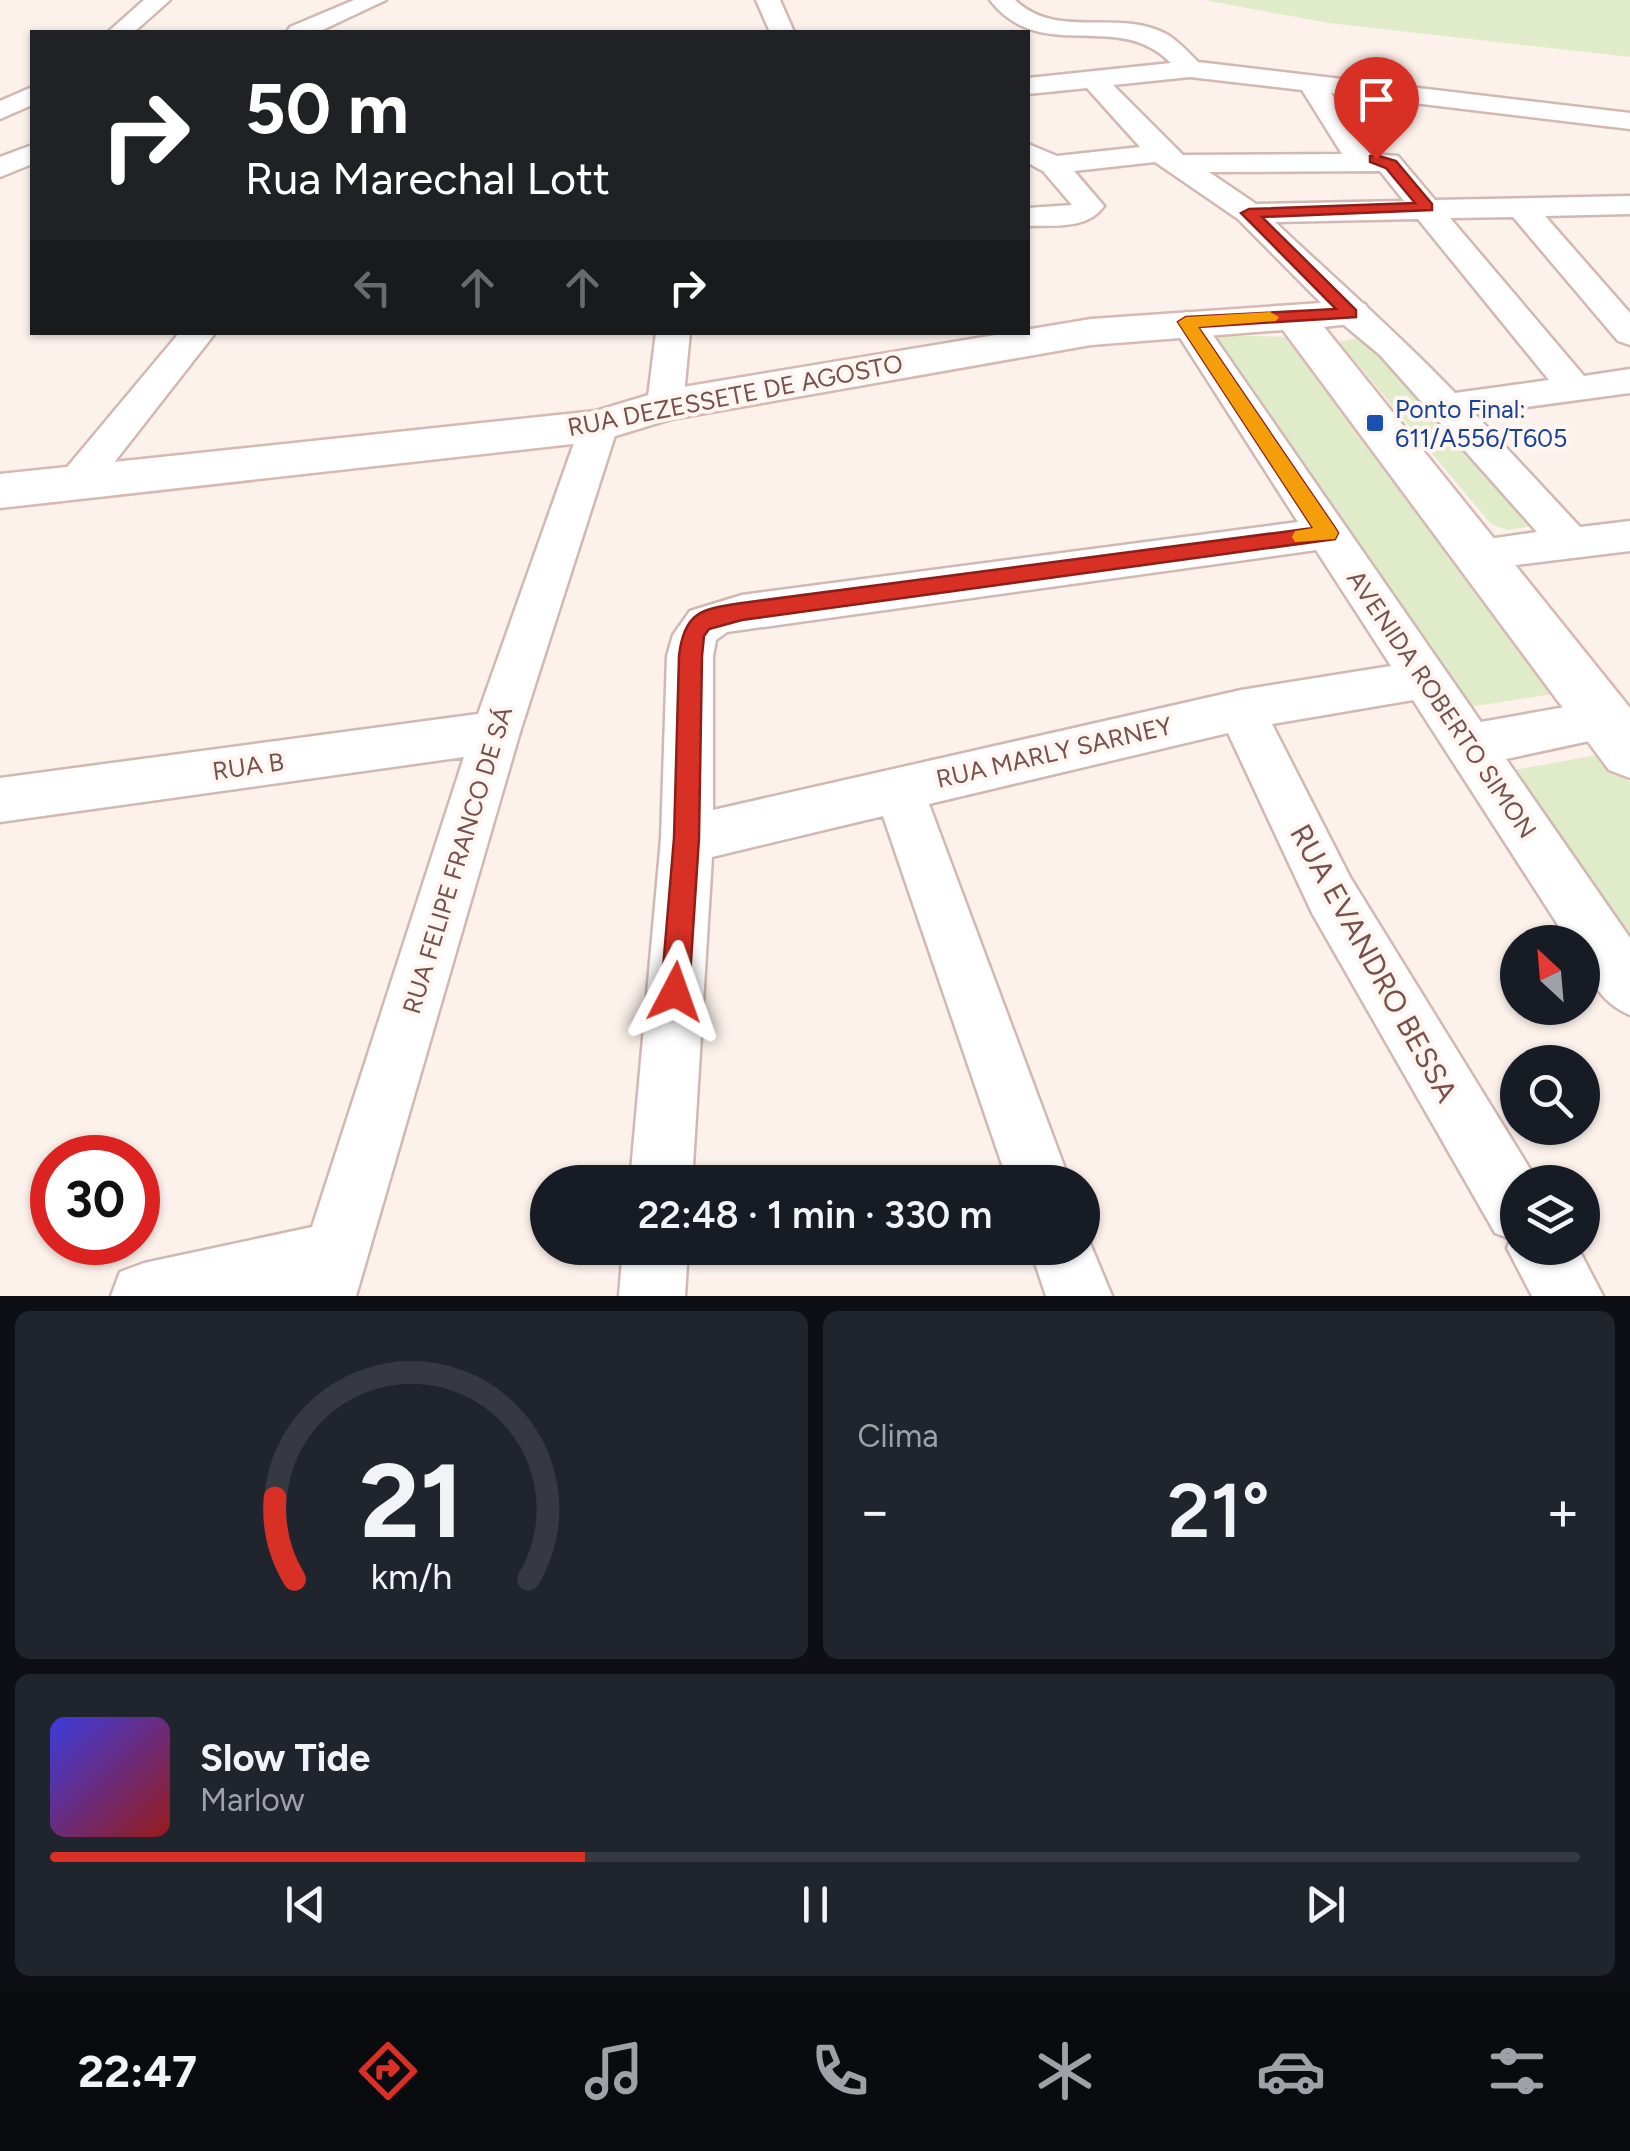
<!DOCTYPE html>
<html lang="pt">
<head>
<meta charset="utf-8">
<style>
  :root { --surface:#171b24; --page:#20242c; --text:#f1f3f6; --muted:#9ea1a6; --line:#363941; --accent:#d93025 }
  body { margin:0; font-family:Figtree,sans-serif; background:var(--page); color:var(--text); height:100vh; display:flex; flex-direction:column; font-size:38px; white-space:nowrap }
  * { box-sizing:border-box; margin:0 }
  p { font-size:32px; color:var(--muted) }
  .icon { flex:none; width:55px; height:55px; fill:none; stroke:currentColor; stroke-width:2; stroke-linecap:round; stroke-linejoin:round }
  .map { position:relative; height:1296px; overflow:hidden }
  .details { display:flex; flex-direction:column; gap:15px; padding:15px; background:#0d0f14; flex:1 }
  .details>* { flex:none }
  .top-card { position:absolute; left:30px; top:30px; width:1000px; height:305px; border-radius:0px; box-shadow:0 2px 8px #0004; background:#202124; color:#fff; overflow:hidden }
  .needle { width:65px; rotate:334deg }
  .controls { position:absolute; left:1500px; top:925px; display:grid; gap:20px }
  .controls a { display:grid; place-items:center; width:100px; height:100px; border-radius:50%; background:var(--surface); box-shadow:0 2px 8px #0004; font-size:50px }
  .speed { position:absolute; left:30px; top:1135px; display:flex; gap:20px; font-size:50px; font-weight:700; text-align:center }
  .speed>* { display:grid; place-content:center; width:130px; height:130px; border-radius:50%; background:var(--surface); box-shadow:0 2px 8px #0004; line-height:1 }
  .speed .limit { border:15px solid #d22; background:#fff; color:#111 }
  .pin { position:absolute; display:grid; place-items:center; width:85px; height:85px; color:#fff; margin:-102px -42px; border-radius:50% 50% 50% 0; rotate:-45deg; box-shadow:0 0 10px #0007 }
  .pin .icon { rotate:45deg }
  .me { position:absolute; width:110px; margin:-55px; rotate:4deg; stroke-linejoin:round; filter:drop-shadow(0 0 8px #0008) }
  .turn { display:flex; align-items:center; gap:35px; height:210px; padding:0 50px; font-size:45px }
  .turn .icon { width:130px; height:130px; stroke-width:2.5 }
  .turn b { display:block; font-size:70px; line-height:85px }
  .lanes { display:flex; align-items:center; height:95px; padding:0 50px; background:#0003; justify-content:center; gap:50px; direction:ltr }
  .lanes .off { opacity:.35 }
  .big { font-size:75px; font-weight:600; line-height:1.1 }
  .details .card { flex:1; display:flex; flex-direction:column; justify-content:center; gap:15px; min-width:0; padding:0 35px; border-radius:15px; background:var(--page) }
  .details .dial { align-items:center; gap:0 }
  .dial svg { height:260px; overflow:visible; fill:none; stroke:var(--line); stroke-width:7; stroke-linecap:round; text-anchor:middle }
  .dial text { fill:var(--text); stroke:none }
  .song { display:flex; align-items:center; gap:30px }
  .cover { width:120px; height:120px; border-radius:15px; background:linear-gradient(135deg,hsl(240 70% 55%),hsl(0 70% 35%)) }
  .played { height:10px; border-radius:5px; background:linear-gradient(90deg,var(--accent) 35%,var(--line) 35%) }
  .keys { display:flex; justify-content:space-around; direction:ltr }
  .heat { display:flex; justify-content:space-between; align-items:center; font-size:55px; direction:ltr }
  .details .tiles { flex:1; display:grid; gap:15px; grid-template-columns:1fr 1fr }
  .card:last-child { grid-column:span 2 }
  .trip { position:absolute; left:530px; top:1165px; width:570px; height:100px; border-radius:50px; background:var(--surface); box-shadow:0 2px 8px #0004; font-weight:600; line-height:100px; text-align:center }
  .tabs { display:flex; height:160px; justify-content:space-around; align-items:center; background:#090b0e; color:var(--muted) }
  .tabs .icon { width:70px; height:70px }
  .tabs .selected { color:var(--accent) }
  .tabs b { font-size:45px; color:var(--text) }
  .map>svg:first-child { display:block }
  .green { fill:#e0ebc9 }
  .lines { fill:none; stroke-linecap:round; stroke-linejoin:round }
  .street-casing { stroke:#d2b8b3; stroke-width:5 }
  .secondary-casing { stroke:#d7b8b3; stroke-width:5 }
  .street { fill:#fff; fill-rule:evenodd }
  .secondary { fill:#fff; fill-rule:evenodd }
  .route { fill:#d93025; stroke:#8d1f18; stroke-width:2.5 }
  .slow { fill:#f59e0b }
  .transit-dot { fill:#1a4fb4; stroke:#fff6f2; stroke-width:4 }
  .labels { text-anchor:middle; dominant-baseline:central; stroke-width:8; stroke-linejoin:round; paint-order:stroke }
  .street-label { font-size:25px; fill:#78514d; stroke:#fff6f2 }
  .transit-label { font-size:25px; fill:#164399; stroke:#fff6f2; text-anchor:start }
  .near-street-label { font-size:30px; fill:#78514d; stroke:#fff6f2 }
</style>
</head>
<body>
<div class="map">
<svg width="1630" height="1296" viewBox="0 0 1630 1296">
  <rect width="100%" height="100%" fill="#fcf1eb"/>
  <path class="green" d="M1204 0H1630V57L1329 23Z
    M1215 335 1288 337 1558 693 1470 707Z
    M1366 336 1531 518 1528 527 1507 530 1491 524 1339 342Z
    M1608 753 1630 783V937L1514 770Z"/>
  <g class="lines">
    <g class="street-casing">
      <path id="street" d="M144 0H170L134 32H108Z
        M354 0H386L318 32H287L290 27Z
        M756 0H780L794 32H770Z
        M990 0H1015C1058 41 1119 7 1168 35 1179 42 1189 53 1198 62L1630 113V129L1331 93 1370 154 1398 156 1435 200 1630 196V214L1545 216 1630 313V345L1618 341 1513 217 1450 218 1584 376 1630 369V393L1475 414 1580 527 1630 521V551L1476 570 1461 565 1455 554 1461 543 1537 532 1380 355 1338 320 1238 219 1155 162 1074 171 1104 206C1087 230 1054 225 1028 226V208L1072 205 1043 171 1028 163V144L1057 156 1140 147 1087 88 1028 94V78L1171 63C1118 8 1041 66 990 0ZM1190 77 1302 90 1342 154 1183 155 1113 85ZM1380 171 1404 201 1256 204 1209 172ZM1418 219 1549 380 1455 393C1398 333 1335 279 1275 222Z
        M32 87V105L0 119V101Z
        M32 145V164L0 177V157Z
        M1187 312 1199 315 1481 722 1605 700 1622 706 1629 720 1622 734 1506 759 1630 938V1015C1601 1003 1582 974 1582 942H1569L1413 700 1272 724 1350 877 1538 1182H1518V1248H1578L1603 1296H1532L1507 1248 1511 1239 1495 1233 1312 913 1228 733 929 804 1070 1182H1008L883 816 712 857 692 1182H630L661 839 667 656 673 635 690 611 742 595 1298 522 1170 322 1175 315ZM1316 550 1391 666 1241 690 713 810V656L716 640 727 632Z
        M180 332H216L91 492 77 496 63 492 57 482 63 472Z
        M656 332H690L683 405 678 414 665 417 652 414 647 405Z
        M599 413 612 417 618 426 520 732 356 1296H111L120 1272 144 1263 312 1227 464 757 0 822V778L478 714 580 426 586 417Z
        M1082 1224 1112 1296H1046L1030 1248H1082Z
        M623 1248H688L685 1296H619Z"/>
    </g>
    <g class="secondary-casing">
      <path id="secondary" d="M1350 301 1365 304 1371 313 1365 322 1324 327 1630 708V778L1609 770 1283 330 1091 345 671 419 599 441 0 508V474L596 411 665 390 1091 319Z"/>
    </g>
    <use href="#street" class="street"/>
    <use href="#secondary" class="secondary"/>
  </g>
  <path class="route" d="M1376 155 1396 161 1432 204V210L1262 217 1356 310V317L1198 327 1335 528 1338 533 1335 539 742 620 709 629 704 636 702 656 699 838 689 992 685 1002 675 1006 665 1002 661 992 674 838 679 656C684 611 702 609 742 603L1313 528 1178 322 1186 317 1336 309 1241 213 1249 209 1415 203 1386 168 1370 162V156Z"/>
  <path class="slow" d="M1270 312 1279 317 1276 321 1198 327 1335 528 1338 533 1335 539 1295 542 1292 537 1295 531 1313 528 1178 322 1186 317Z"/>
  <rect class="transit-dot" x="1365" y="413" width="20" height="20" rx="5"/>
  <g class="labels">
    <g class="street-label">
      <text transform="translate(735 395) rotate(-11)">RUA DEZESSETE DE AGOSTO</text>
      <text transform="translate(1442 704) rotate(56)">AVENIDA ROBERTO SIMON</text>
      <text transform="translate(1054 752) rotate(-13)">RUA MARLY SARNEY</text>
      <text transform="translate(248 766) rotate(-8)">RUA B</text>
      <text transform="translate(457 860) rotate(-73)">RUA FELIPE FRANCO DE SÁ</text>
    </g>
    <g class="transit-label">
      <text x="1395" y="409">Ponto Final:<tspan x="1395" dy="29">611/A556/T605</tspan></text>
    </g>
    <g class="near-street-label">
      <text transform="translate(1374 963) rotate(61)">RUA EVANDRO BESSA</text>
    </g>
  </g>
</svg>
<div class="controls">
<a><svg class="needle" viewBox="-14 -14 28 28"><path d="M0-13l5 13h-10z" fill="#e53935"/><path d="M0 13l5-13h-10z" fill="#9ea1a6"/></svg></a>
<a><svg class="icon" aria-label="search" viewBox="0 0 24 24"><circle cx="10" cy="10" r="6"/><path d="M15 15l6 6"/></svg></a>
<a><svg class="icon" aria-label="layers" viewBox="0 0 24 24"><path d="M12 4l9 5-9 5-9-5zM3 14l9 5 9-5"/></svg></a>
</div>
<div class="speed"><div class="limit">30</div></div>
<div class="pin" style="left:1376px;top:159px;background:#d93025"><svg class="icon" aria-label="arrive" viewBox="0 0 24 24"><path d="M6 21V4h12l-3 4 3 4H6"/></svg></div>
<svg class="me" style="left:675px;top:992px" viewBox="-20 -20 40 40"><path d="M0-17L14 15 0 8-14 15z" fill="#d93025" stroke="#fff" stroke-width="4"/></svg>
<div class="trip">22:48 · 1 min · 330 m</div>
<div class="top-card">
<div class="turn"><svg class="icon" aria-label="right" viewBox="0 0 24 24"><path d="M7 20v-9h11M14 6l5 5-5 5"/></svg><div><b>50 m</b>Rua Marechal Lott</div></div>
<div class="lanes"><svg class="icon off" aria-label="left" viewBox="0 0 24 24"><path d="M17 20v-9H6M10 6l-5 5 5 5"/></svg><svg class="icon off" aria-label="ahead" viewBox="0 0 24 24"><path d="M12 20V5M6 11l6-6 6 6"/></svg><svg class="icon off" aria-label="ahead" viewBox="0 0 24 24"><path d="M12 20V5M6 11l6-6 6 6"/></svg><svg class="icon" aria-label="right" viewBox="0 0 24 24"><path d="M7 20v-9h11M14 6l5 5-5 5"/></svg></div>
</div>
</div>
<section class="details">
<div class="tiles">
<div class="card dial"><svg viewBox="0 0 100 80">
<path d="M14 69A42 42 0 1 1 86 69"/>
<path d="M14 69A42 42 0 0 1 8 44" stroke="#d93025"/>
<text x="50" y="56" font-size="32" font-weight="700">21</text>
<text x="50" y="72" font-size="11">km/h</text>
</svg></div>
<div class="card"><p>Clima</p>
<div class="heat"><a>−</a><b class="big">21°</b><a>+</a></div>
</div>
<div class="card">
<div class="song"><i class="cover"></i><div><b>Slow Tide</b><p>Marlow</p></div></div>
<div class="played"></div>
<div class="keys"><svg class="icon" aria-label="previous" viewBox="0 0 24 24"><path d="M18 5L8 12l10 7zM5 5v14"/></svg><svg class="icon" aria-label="pause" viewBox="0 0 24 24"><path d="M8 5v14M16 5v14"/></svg><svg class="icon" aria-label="next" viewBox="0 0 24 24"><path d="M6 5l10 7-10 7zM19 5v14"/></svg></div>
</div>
</div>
</section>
<nav class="tabs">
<b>22:47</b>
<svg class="icon selected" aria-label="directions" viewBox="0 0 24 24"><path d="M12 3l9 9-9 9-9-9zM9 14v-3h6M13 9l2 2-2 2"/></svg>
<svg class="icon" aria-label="music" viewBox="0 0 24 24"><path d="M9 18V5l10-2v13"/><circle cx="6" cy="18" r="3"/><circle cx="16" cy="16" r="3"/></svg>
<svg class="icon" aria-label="phone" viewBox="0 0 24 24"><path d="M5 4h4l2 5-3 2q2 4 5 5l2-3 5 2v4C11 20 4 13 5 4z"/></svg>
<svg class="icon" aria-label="climate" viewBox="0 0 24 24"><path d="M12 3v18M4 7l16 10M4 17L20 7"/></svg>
<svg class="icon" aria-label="car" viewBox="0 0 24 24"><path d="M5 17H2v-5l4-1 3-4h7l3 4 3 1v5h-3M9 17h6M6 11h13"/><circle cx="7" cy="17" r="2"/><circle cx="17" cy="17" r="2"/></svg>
<svg class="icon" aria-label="filters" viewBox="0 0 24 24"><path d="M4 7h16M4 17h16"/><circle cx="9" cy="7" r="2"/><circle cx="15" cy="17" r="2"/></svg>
</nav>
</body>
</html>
